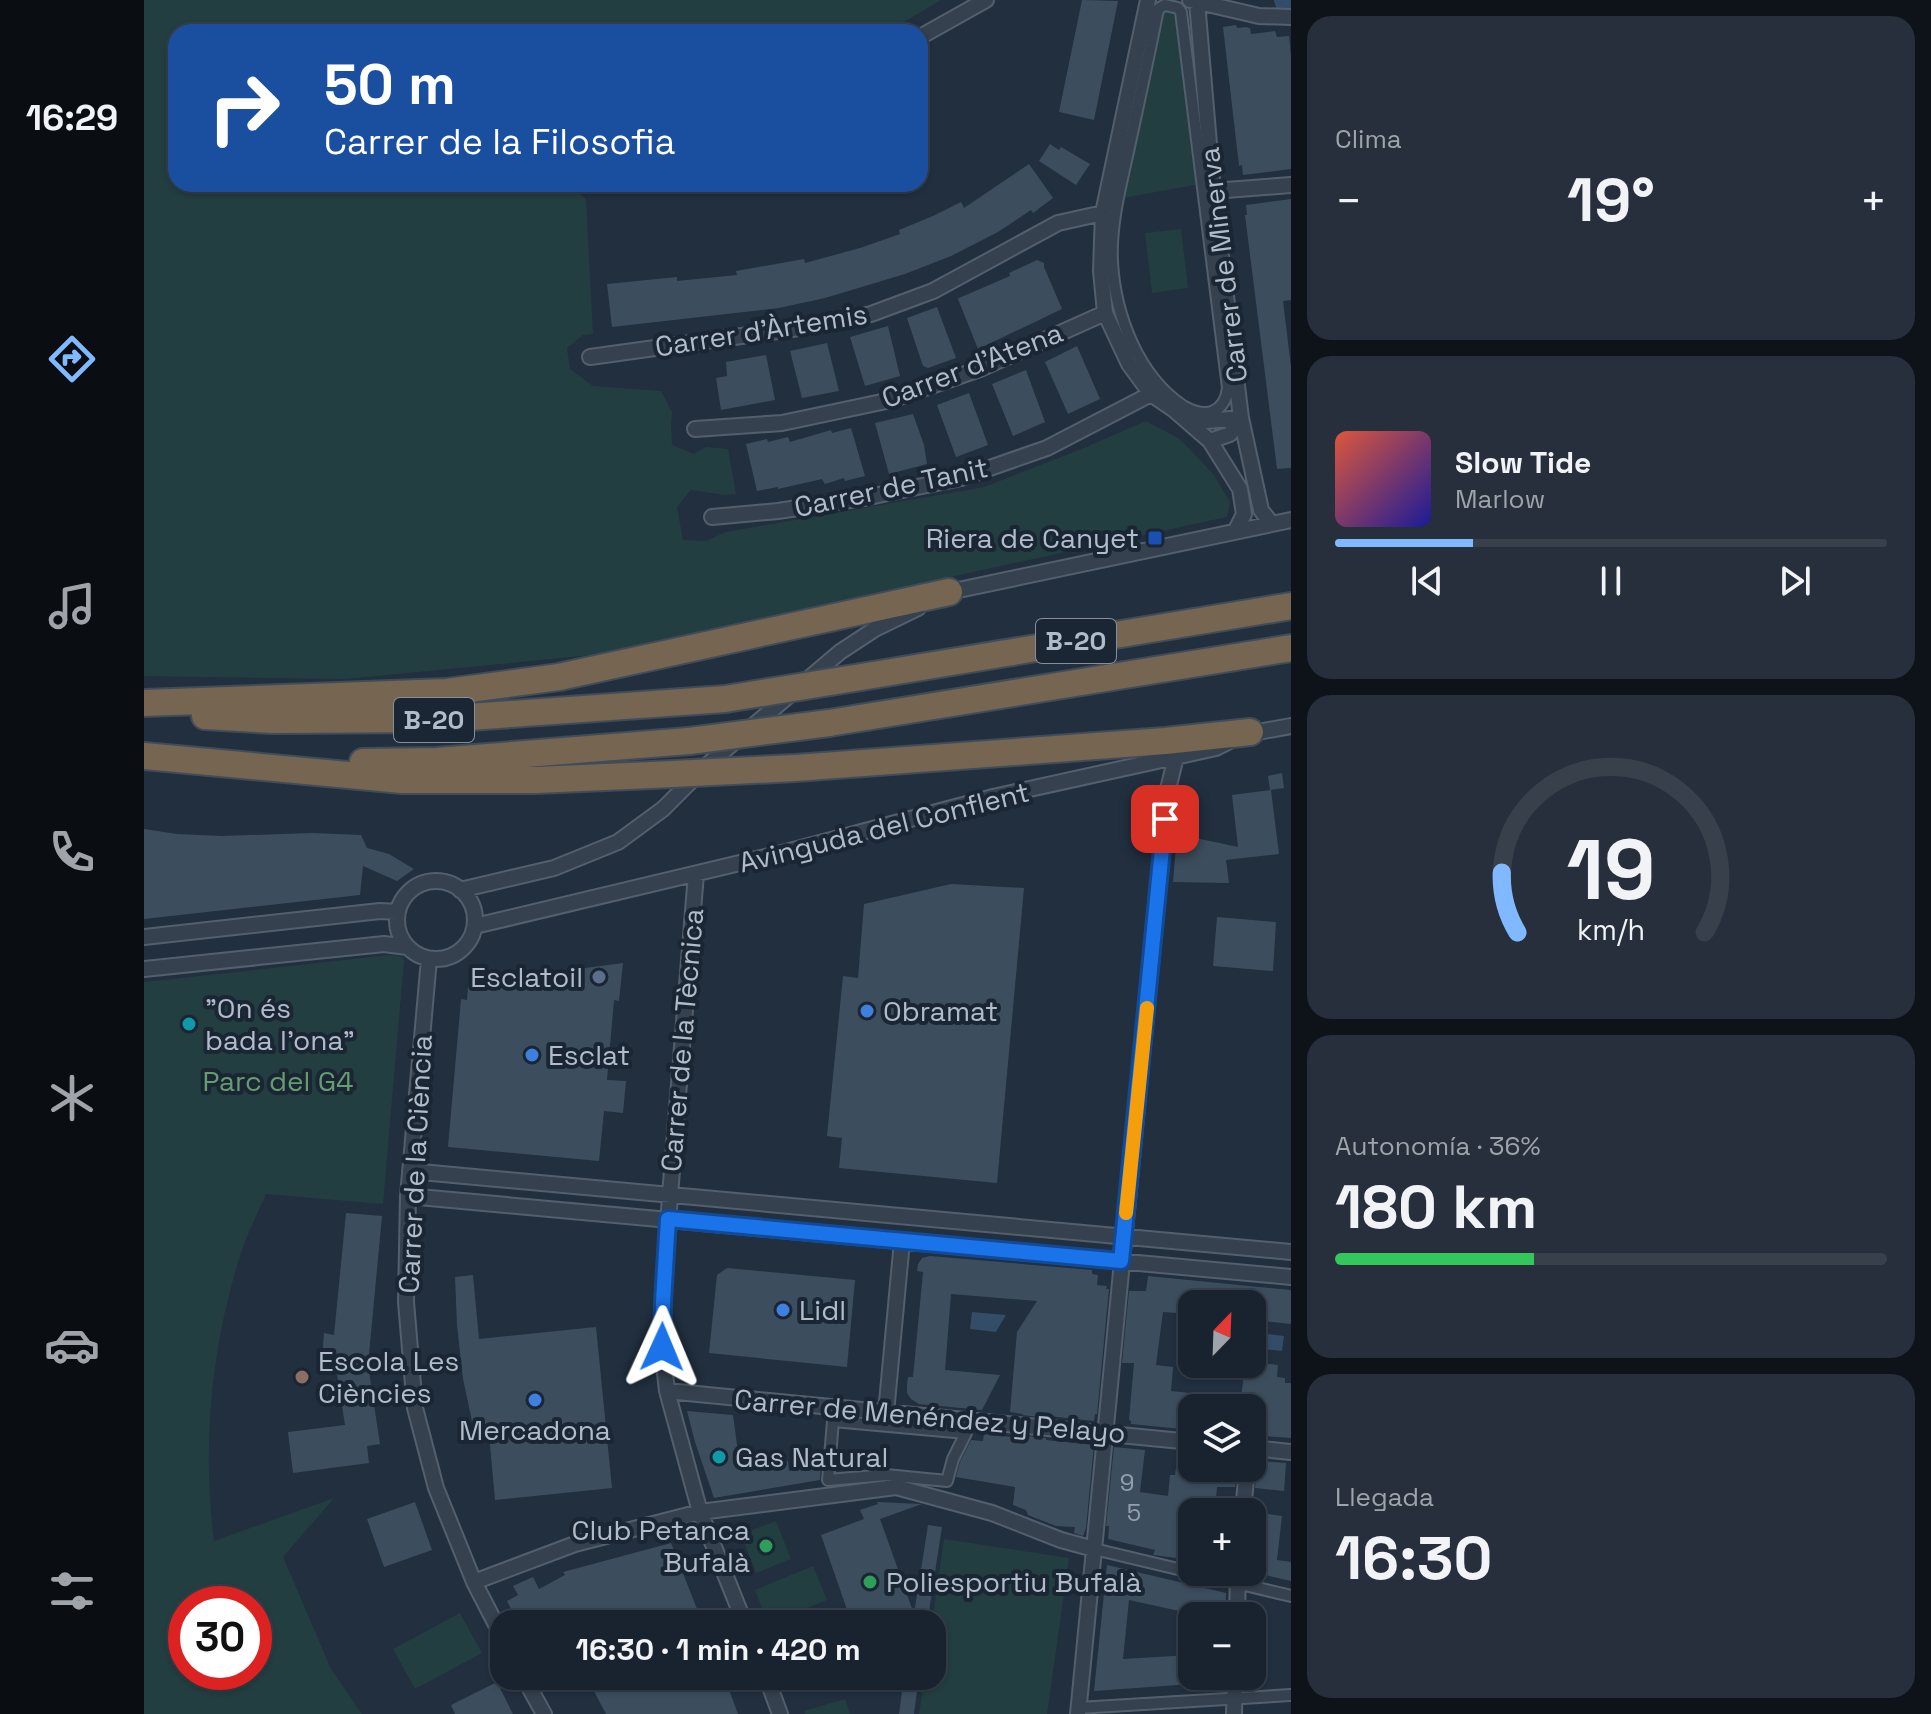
<!DOCTYPE html>
<html lang="es">
<head>
<meta charset="utf-8">
<style>
  :root { --surface:#19232f; --page:#262f3b; --text:#f1f3f6; --muted:#9fa4aa; --line:#37404b; --accent:#80b9ff }
  body { margin:0; font-family:"Space Grotesk",sans-serif; background:var(--page); color:var(--text); height:100vh; display:flex; flex-direction:column; font-size:30px; white-space:nowrap }
  * { box-sizing:border-box; margin:0 }
  p { font-size:26px; color:var(--muted) }
  .icon { flex:none; width:44px; height:44px; fill:none; stroke:currentColor; stroke-width:2; stroke-linecap:round; stroke-linejoin:round }
  .map { position:relative; flex:1; overflow:hidden }
  .drawer { display:flex; flex-direction:column; gap:16px; padding:16px; background:#0e131a; width:640px }
  .drawer>* { flex:none }
  .top-card { position:absolute; left:24px; top:24px; width:760px; height:168px; border-radius:24px; box-shadow:0 2px 6px #0004,0 0 0 2px var(--line); background:#1a4fa0; color:#fff; overflow:hidden }
  .needle { width:52px; rotate:23deg }
  .tools { position:absolute; left:1034px; top:1290px; display:grid; gap:16px }
  .tools a { display:grid; place-items:center; width:88px; height:88px; border-radius:16px; background:var(--surface); box-shadow:0 2px 6px #0004,0 0 0 2px var(--line); font-size:40px }
  .speed { position:absolute; left:24px; top:1586px; display:flex; gap:16px; font-size:40px; font-weight:700; text-align:center }
  .speed>* { display:grid; place-content:center; width:104px; height:104px; border-radius:50%; background:var(--surface); box-shadow:0 2px 6px #0004,0 0 0 2px var(--line); line-height:1 }
  .speed .limit { border:12px solid #d22; background:#fff; color:#111 }
  .pin { position:absolute; display:grid; place-items:center; width:68px; height:68px; color:#fff; margin:-34px; border-radius:16px; box-shadow:0 4px 12px #0006 }
  .me { position:absolute; width:88px; margin:-44px; rotate:1deg; stroke-linejoin:round; filter:drop-shadow(0 0 6px #0008) }
  .turn { display:flex; align-items:center; gap:28px; height:168px; padding:0 24px; font-size:36px }
  .turn .icon { width:104px; height:104px; stroke-width:2.5 }
  .turn b { display:block; font-size:56px; line-height:68px }
  .big { font-size:60px; font-weight:600; line-height:1.1 }
  .drawer .tile { flex:1; display:flex; flex-direction:column; justify-content:center; gap:12px; min-width:0; padding:0 28px; border-radius:24px; background:var(--page) }
  .drawer .dial { align-items:center; gap:0 }
  .dial svg { height:208px; overflow:visible; fill:none; stroke:var(--line); stroke-width:7; stroke-linecap:round; text-anchor:middle }
  .dial text { fill:var(--text); stroke:none }
  .song { display:flex; align-items:center; gap:24px }
  .cover { width:96px; height:96px; border-radius:12px; background:linear-gradient(135deg,hsl(10 70% 55%),hsl(240 70% 35%)) }
  .played { height:8px; border-radius:4px; background:linear-gradient(90deg,var(--accent) 25%,var(--line) 25%) }
  .keys { display:flex; justify-content:space-around; direction:ltr }
  .heat { display:flex; justify-content:space-between; align-items:center; font-size:44px; direction:ltr }
  .charge { height:12px; border-radius:6px; background:linear-gradient(90deg,#34c759 36%,var(--line) 0) }
  .trip { position:absolute; left:346px; top:1610px; width:456px; height:80px; border-radius:24px; background:var(--surface); box-shadow:0 2px 6px #0004,0 0 0 2px var(--line); font-weight:600; line-height:80px; text-align:center }
  main { display:flex; flex:1; min-height:0 }
  .dock { display:flex; flex-direction:column; width:144px; justify-content:space-around; align-items:center; background:#0a0e13; color:var(--muted) }
  .dock .icon { width:56px; height:56px }
  .dock .selected { color:var(--accent) }
  .dock b { font-size:36px; color:var(--text) }
  .map>svg:first-child { display:block }
  .green { fill:#233e40; fill-rule:evenodd }
  .water { fill:#334c67 }
  .lines { fill:none; stroke-linecap:round; stroke-linejoin:round }
  .canal { stroke:#334c67; stroke-width:18 }
  .building { fill:#3c4e5e }
  .pedestrian-casing { stroke:#535f6c; stroke-width:14 }
  .minor-casing { stroke:#535f6c; stroke-width:18 }
  .motorway-casing { stroke:#404c59; stroke-width:30 }
  .pedestrian { stroke:#35414e; stroke-width:10 }
  .minor { stroke:#35414e; stroke-width:14 }
  .motorway { stroke:#756551; stroke-width:26 }
  .motorway-bridge-casing { stroke:#404c59; stroke-width:30; stroke-linecap:butt }
  .motorway-bridge { stroke:#756551; stroke-width:26 }
  .route-casing { stroke:#114b97; stroke-width:20 }
  .route { stroke:#1a73e8; stroke-width:14 }
  .slow { stroke:#f59e0b; stroke-width:14 }
  .transit-dot { fill:#1a4fb4; stroke:#1a2633; stroke-width:3 }
  .service-dot { fill:#5c6f8a; stroke:#1a2633; stroke-width:3 }
  .shop-dot { fill:#3f7fe0; stroke:#1a2633; stroke-width:3 }
  .culture-dot { fill:#0f9aa8; stroke:#1a2633; stroke-width:3 }
  .education-dot { fill:#8d6e63; stroke:#1a2633; stroke-width:3 }
  .leisure-dot { fill:#2e9e5b; stroke:#1a2633; stroke-width:3 }
  .labels { text-anchor:middle; dominant-baseline:central; stroke-width:8; stroke-linejoin:round; paint-order:stroke }
  .number-label { font-size:24px; fill:#94a0af }
  .shield { fill:#1a2633; stroke:#848f9d; stroke-width:2 }
  .shield-label { font-size:26px; font-weight:bold; fill:#b1bcca }
  .street-label { font-size:28px; fill:#b1bcca; stroke:#1a2633 }
  .poi-label { font-size:28px; fill:#b1bcca; stroke:#1a2633; text-anchor:start }
  .park-label { font-size:28px; fill:#659d6f; stroke:#1a2633 }
</style>
</head>
<body>
<main>
<nav class="dock">
<b>16:29</b>
<svg class="icon selected" aria-label="directions" viewBox="0 0 24 24"><path d="M12 3l9 9-9 9-9-9zM9 14v-3h6M13 9l2 2-2 2"/></svg>
<svg class="icon" aria-label="music" viewBox="0 0 24 24"><path d="M9 18V5l10-2v13"/><circle cx="6" cy="18" r="3"/><circle cx="16" cy="16" r="3"/></svg>
<svg class="icon" aria-label="phone" viewBox="0 0 24 24"><path d="M5 4h4l2 5-3 2q2 4 5 5l2-3 5 2v4C11 20 4 13 5 4z"/></svg>
<svg class="icon" aria-label="climate" viewBox="0 0 24 24"><path d="M12 3v18M4 7l16 10M4 17L20 7"/></svg>
<svg class="icon" aria-label="car" viewBox="0 0 24 24"><path d="M5 17H2v-5l4-1 3-4h7l3 4 3 1v5h-3M9 17h6M6 11h13"/><circle cx="7" cy="17" r="2"/><circle cx="17" cy="17" r="2"/></svg>
<svg class="icon" aria-label="filters" viewBox="0 0 24 24"><path d="M4 7h16M4 17h16"/><circle cx="9" cy="7" r="2"/><circle cx="15" cy="17" r="2"/></svg>
</nav>
<div class="map">
<svg width="1147" height="1714" viewBox="0 0 1147 1714">
  <rect width="100%" height="100%" fill="#212f3f"/>
  <path class="green" d="M0 0H797L743 32H32V184H425L442 199 449 334 439 335 423 348 426 369 449 386 517 391 528 412 527 426 528 445 550 454 562 447 584 449 592 494 581 495 547 490 533 507 539 540 562 541 582 532 840 487 940 448 1002 421 1036 439 1070 475 1086 502 1083 517 447 655 202 679 0 676Z
    M1017 9 1035 12 1056 184 979 198Z
    M1037 229 1044 288 1008 293 1001 233Z
    M245 955 256 956 260 960 239 1204 122 1194C113 1214 103 1235 96 1256 67 1347 58 1447 70 1541L190 1498 139 1557 187 1669 218 1714H0V982ZM42 1604H110V1672H42Z
    M632 1521 647 1559 612 1573 597 1534Z
    M800 1539 925 1558 903 1714H775L781 1676H788V1624Z
    M669 1566 683 1600 624 1624 611 1590Z
    M316 1613 338 1653 271 1689 249 1649Z
    M701 1699 706 1714H661L660 1711Z"/>
  <path class="water" d="M828 1312 862 1315 852 1332 826 1329Z
    M1108 1332 1140 1336 1138 1351 1108 1348Z"/>
  <g class="lines">
    <path class="canal" d="M1139 0 1143 11"/>
  </g>
  <path class="building" d="M938 0 974 1 950 120 915 112Z
    M1092 25 1093 28 1103 27 1104 28H1106L1107 34 1131 31 1133 37 1145 36 1147 56V169L1099 175 1098 165 1095 166 1079 27Z
    M906 144 915 150 917 147 946 164 932 185 895 161Z
    M885 164 909 198 889 213 887 210 854 232 807 256 761 274 681 298 635 308 468 327 463 284 533 277V281L593 275 592 271 660 259 661 263 716 248 756 234 755 230 789 216 817 202 820 208Z
    M1147 199V300L1139 301 1147 367V468L1133 469 1101 215H1103L1102 205Z
    M893 260 900 263V267L918 309 834 349 814 299 815 298 866 276 865 273Z
    M793 307 812 358 784 368 779 366 763 318Z
    M744 326 756 376 721 386 706 337Z
    M683 343 695 391 658 398 646 351Z
    M933 346 956 399 924 414 901 362Z
    M622 355 631 400 577 410 572 378 583 376 582 362Z
    M882 370 901 422 869 436 848 384Z
    M825 393 844 445 812 457 793 405Z
    M769 414 780 445 783 464 745 474 731 423Z
    M707 428 721 476 701 481 700 478 681 484 678 479 634 489V487L613 491 602 444 623 439 624 442 644 437 646 442 687 430 688 433Z
    M1138 773 1140 788 1126 790 1124 776Z
    M1127 790 1135 854 1082 860 1085 883 1029 882 1033 834 1094 847 1088 795Z
    M0 829 33 834 78 836 168 833 217 835 223 848 245 854 270 869 253 881 219 866 216 895 0 919Z
    M807 884 880 888 853 1183 695 1168 698 1138 683 1136 699 976 714 978 720 904Z
    M1073 917 1132 922 1129 971 1069 966Z
    M479 963 475 1001 470 1000 463 1080 482 1081 479 1113 460 1111 455 1161 304 1147 317 999 323 1000 324 987 356 990 357 980 432 987 434 969Z
    M202 1213 238 1216 224 1365 236 1444 223 1446 225 1463 149 1473 144 1432 201 1425 191 1361 178 1360 180 1333 190 1335Z
    M786 1256 948 1270V1274L954 1275 953 1285 963 1286 962 1289H965L953 1414H951L950 1421 905 1416 904 1418 878 1415 879 1414 866 1412 873 1332 893 1301 807 1294 801 1370 856 1375 838 1410 775 1404 767 1399 763 1393V1385L764 1377H769L779 1272 773 1271 774 1264 778 1258Z
    M583 1268 711 1280 703 1367 565 1353 573 1275Z
    M329 1275 335 1339 452 1327 468 1488 351 1500 345 1434 331 1435 319 1379 313 1325 311 1277Z
    M1004 1276 1147 1290V1324L1108 1320V1304H1048V1314L1019 1312 1012 1365 1029 1367 1027 1391 1067 1395 1066 1408H1048V1430L987 1424V1421L985 1420 990 1363H978L985 1291H1002Z
    M1108 1362 1134 1365 1133 1377 1141 1378V1383H1147V1438L1108 1435V1408H1096L1101 1364H1108Z
    M543 1411 589 1415 596 1467 644 1461 645 1471 677 1465 676 1480 570 1498 551 1442Z
    M840 1434 876 1438V1435L902 1438V1440L950 1445 942 1528 939 1536 930 1533 931 1527 912 1526 884 1515 882 1510 869 1505 871 1487 812 1477 816 1462 827 1440 839 1441Z
    M970 1447 1001 1450 996 1492 1024 1496 1026 1475H1031L1032 1468H1093L1091 1487H1073L1071 1512H1048V1560L1009 1555 1011 1550 964 1539 965 1526H962Z
    M1114 1461 1142 1463 1140 1491 1111 1488Z
    M271 1502 288 1550 240 1567 223 1519Z
    M733 1502 778 1504 736 1519 770 1614 784 1525 798 1527 783 1624H708L677 1535 720 1519 716 1510 734 1504Z
    M1118 1513 1138 1516 1133 1560 1147 1562V1581L1108 1572 1109 1514 1117 1515Z
    M527 1543 559 1624H375L363 1601 374 1595 369 1586 389 1577 395 1589 421 1575 419 1572Z
    M963 1565 1082 1593 1081 1616H1058L985 1600 979 1659 1046 1655V1658H1048V1684L950 1691Z
    M442 1676H580L594 1714H462Z
    M760 1676H775L770 1714H755Z
    M353 1682 369 1714H311L307 1705Z"/>
  <g class="lines">
    <g class="pedestrian-casing">
      <path id="pedestrian" d="M1021 5 1034 8 1037 12 1084 388C1083 398 1078 408 1068 412 1058 415 1048 411 1039 406 994 376 971 315 968 262 966 224 977 184 985 147 995 101 1005 55 1014 9Z
        M689 1421 822 1433 809 1459 803 1481 742 1475 684 1480Z
        M950 1549 1147 1596
        M934 1708 1147 1695"/>
    </g>
    <g class="minor-casing">
      <path id="minor" d="M1004 0 959 213 957 271 961 313 985 364 1007 394 1029 409 1066 441 1096 489 1100 514 1091 532
        M1046 0 1115 16 1147 17
        M1053 2 1069 191 1097 418 1117 510 1127 523
        M776 37 842 0
        M1069 191 1147 185
        M446 357 655 328 727 314 789 291 914 223 959 213
        M1037 412 1063 421 1097 418
        M551 429 638 423 747 400 836 369 961 313
        M1066 441 1086 434 1097 418
        M568 517 634 511 720 498 817 478 903 448 1007 394
        M800 595 805 592 1147 520
        M1103 734 1147 726
        M552 874 526 1195 519 1302 518 1347 523 1391 556 1512 601 1624
        M253 920a39 39 0 1 1 78 0a39 39 0 1 1-78 0Z
        M316 890 410 868 474 842 519 809 562 766 696 652 731 629 774 608
        M331 926 642 852 849 797 1072 748 1084 742
        M0 937 236 911 254 912
        M285 959 264 1196 262 1302 271 1408 292 1488 330 1582 360 1640
        M0 969 240 944 263 947
        M266 1171 1147 1252
        M264 1196 1147 1277
        M523 1391 1048 1442
        M742 1413 758 1241
        M1108 1448 1147 1452
        M1099 1512 1103 1468
        M330 1582 431 1544 556 1512 752 1487 848 1513 917 1540 950 1549
        M1093 1616 1094 1572
        M379 1676 400 1714
        M622 1676 636 1714
        M934 1714 1024 789 1032 757
        M1090 1714 1091 1676"/>
    </g>
    <g class="motorway-casing">
      <path id="motorway" d="M717 677 1147 606
        M0 703 303 692 415 677 805 592
        M61 716 129 720 297 719 581 699
        M685 723 1147 648
        M0 756 258 780H392L508 775
        M219 762 293 761 545 741
        M651 768 1021 741 1106 732"/>
    </g>
    <use href="#pedestrian" class="pedestrian"/>
    <use href="#minor" class="minor"/>
    <use href="#motorway" class="motorway"/>
    <g class="motorway-bridge-casing">
      <path id="motorway-bridge" d="M581 699 717 677
        M545 741 685 723
        M508 775 651 768"/>
    </g>
    <use href="#motorway-bridge" class="motorway-bridge"/>
  </g>
  <g class="lines">
    <g class="route-casing">
      <path id="route" d="M518 1347 519 1302 524 1219 977 1261 1021 819"/>
    </g>
    <use href="#route" class="route"/>
    <path class="slow" d="M982 1213 1003 1008"/>
  </g>
  <rect class="transit-dot" x="1003" y="530" width="16" height="16" rx="4"/>
  <circle class="service-dot" cx="455" cy="977" r="8"/>
  <g class="shop-dot">
    <circle cx="723" cy="1011" r="8"/>
    <circle cx="388" cy="1055" r="8"/>
    <circle cx="639" cy="1310" r="8"/>
    <circle cx="391" cy="1400" r="8"/>
  </g>
  <g class="culture-dot">
    <circle cx="45" cy="1024" r="8"/>
    <circle cx="575" cy="1457" r="8"/>
  </g>
  <circle class="education-dot" cx="158" cy="1377" r="8"/>
  <g class="leisure-dot">
    <circle cx="622" cy="1546" r="8"/>
    <circle cx="726" cy="1582" r="8"/>
  </g>
  <g class="labels">
    <g class="number-label">
      <text x="983" y="1482">9</text>
      <text x="990" y="1512">5</text>
    </g>
    <g class="shield">
      <rect x="892" y="619" width="80" height="44" rx="6"/>
      <rect x="250" y="698" width="80" height="44" rx="6"/>
    </g>
    <g class="shield-label">
      <text x="932" y="641">B-20</text>
      <text x="290" y="720">B-20</text>
    </g>
    <g class="street-label">
      <text transform="translate(1079 265) rotate(-97)">Carrer de Minerva</text>
      <text transform="translate(617 330) rotate(-9)">Carrer d'Àrtemis</text>
      <text transform="translate(828 365) rotate(-21)">Carrer d'Atena</text>
      <text transform="translate(747 487) rotate(-12)">Carrer de Tanit</text>
      <text transform="translate(740 827) rotate(-14)">Avinguda del Conflent</text>
      <text transform="translate(538 1040) rotate(-85)">Carrer de la Tècnica</text>
      <text transform="translate(271 1164) rotate(-87)">Carrer de la Ciència</text>
      <text transform="translate(786 1416) rotate(5)">Carrer de Menéndez y Pelayo</text>
    </g>
    <g class="poi-label">
      <text x="995" y="538" text-anchor="end">Riera de Canyet</text>
      <text x="439" y="977" text-anchor="end">Esclatoil</text>
      <text x="61" y="1008">"On és<tspan x="61" dy="32">bada l'ona"</tspan></text>
      <text x="739" y="1011">Obramat</text>
      <text x="404" y="1055">Esclat</text>
      <text x="655" y="1310">Lidl</text>
      <text x="174" y="1361">Escola Les<tspan x="174" dy="32">Ciències</tspan></text>
      <text x="391" y="1430" text-anchor="middle">Mercadona</text>
      <text x="591" y="1457">Gas Natural</text>
      <text x="606" y="1530" text-anchor="end">Club Petanca<tspan x="606" dy="32">Bufalà</tspan></text>
      <text x="742" y="1582">Poliesportiu Bufalà</text>
    </g>
    <g class="park-label">
      <text x="134" y="1081">Parc del G4</text>
    </g>
  </g>
</svg>
<div class="tools">
<a><svg class="needle" viewBox="-14 -14 28 28"><path d="M0-13l5 13h-10z" fill="#e53935"/><path d="M0 13l5-13h-10z" fill="#9fa4aa"/></svg></a>
<a><svg class="icon" aria-label="layers" viewBox="0 0 24 24"><path d="M12 4l9 5-9 5-9-5zM3 14l9 5 9-5"/></svg></a>
<a>+</a>
<a>−</a>
</div>
<div class="speed"><div class="limit">30</div></div>
<div class="pin" style="left:1021px;top:819px;background:#d93025"><svg class="icon" aria-label="arrive" viewBox="0 0 24 24"><path d="M6 21V4h12l-3 4 3 4H6"/></svg></div>
<svg class="me" style="left:518px;top:1347px" viewBox="-20 -20 40 40"><path d="M0-17L14 15 0 8-14 15z" fill="#1a73e8" stroke="#fff" stroke-width="4"/></svg>
<div class="trip">16:30 · 1 min · 420 m</div>
<div class="top-card">
<div class="turn"><svg class="icon" aria-label="right" viewBox="0 0 24 24"><path d="M7 20v-9h11M14 6l5 5-5 5"/></svg><div><b>50 m</b>Carrer de la Filosofia</div></div>
</div>
</div>
<section class="drawer">
<div class="tile"><p>Clima</p>
<div class="heat"><a>−</a><b class="big">19°</b><a>+</a></div>
</div>
<div class="tile">
<div class="song"><i class="cover"></i><div><b>Slow Tide</b><p>Marlow</p></div></div>
<div class="played"></div>
<div class="keys"><svg class="icon" aria-label="previous" viewBox="0 0 24 24"><path d="M18 5L8 12l10 7zM5 5v14"/></svg><svg class="icon" aria-label="pause" viewBox="0 0 24 24"><path d="M8 5v14M16 5v14"/></svg><svg class="icon" aria-label="next" viewBox="0 0 24 24"><path d="M6 5l10 7-10 7zM19 5v14"/></svg></div>
</div>
<div class="tile dial"><svg viewBox="0 0 100 80">
<path d="M14 69A42 42 0 1 1 86 69"/>
<path d="M14 69A42 42 0 0 1 8 46" stroke="#80b9ff"/>
<text x="50" y="56" font-size="32" font-weight="700">19</text>
<text x="50" y="72" font-size="11">km/h</text>
</svg></div>
<div class="tile"><p>Autonomía · 36%</p><b class="big">180 km</b><div class="charge"></div></div>
<div class="tile"><p>Llegada</p><b class="big">16:30</b></div>
</section>
</main>
</body>
</html>
